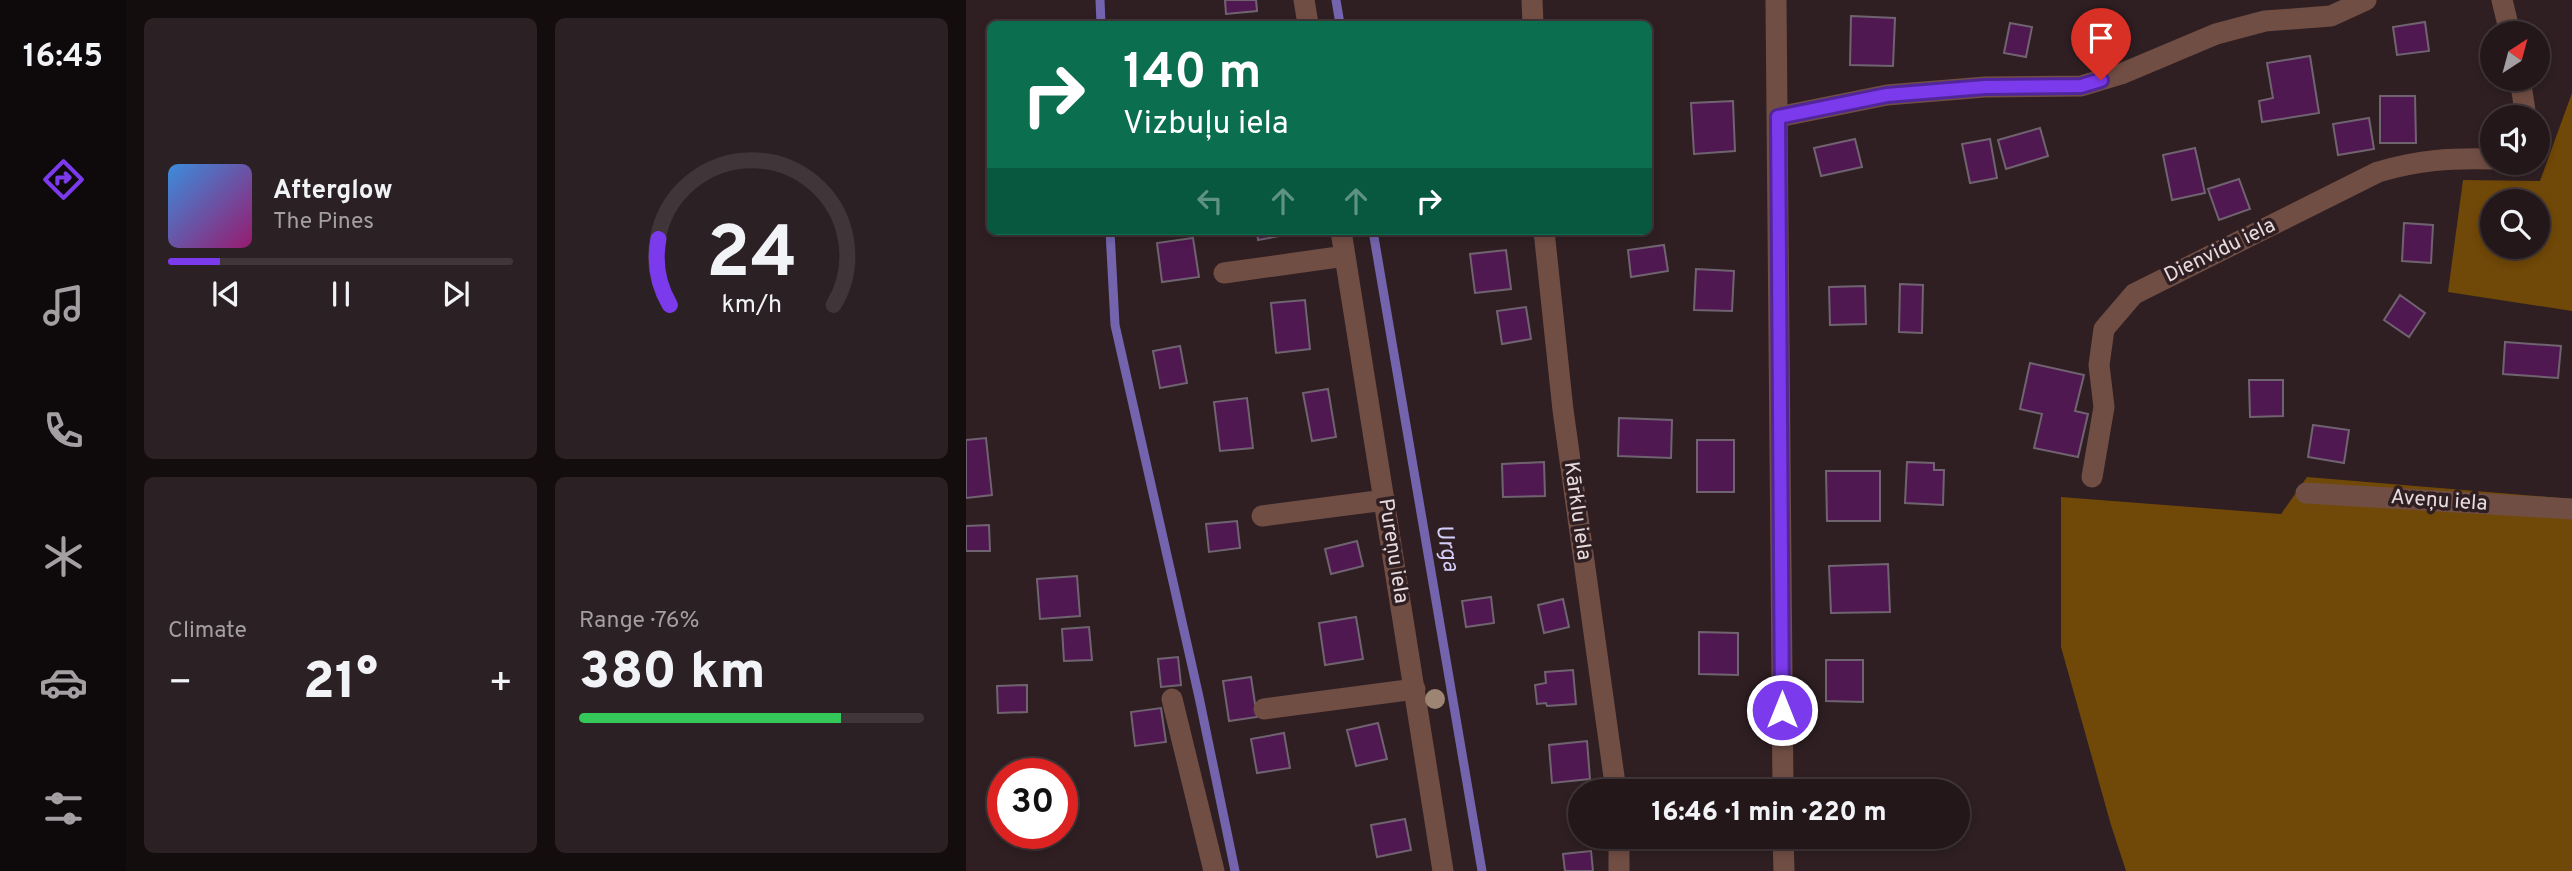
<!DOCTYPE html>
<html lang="en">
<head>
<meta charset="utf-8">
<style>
  :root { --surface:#23171a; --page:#2b2023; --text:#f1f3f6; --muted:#a39fa2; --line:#403639; --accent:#7c3aed }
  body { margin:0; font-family:Overpass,sans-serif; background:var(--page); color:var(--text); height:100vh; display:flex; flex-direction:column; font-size:26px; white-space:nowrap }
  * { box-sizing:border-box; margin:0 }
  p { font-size:23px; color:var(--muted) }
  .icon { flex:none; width:38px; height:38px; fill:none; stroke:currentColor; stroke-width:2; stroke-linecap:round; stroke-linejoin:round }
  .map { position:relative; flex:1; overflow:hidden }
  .side { display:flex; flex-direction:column; gap:18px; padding:18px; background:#130d0e; width:840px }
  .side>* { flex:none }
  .top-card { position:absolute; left:21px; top:21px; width:665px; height:214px; border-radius:10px; box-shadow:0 4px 10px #0003,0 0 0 2px var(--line); background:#0b6e4f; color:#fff; overflow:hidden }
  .needle { width:46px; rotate:36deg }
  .tools { position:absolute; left:1514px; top:21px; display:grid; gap:14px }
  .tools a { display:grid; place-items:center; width:70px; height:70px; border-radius:50%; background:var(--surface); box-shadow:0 4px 10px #0003,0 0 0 2px var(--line); font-size:35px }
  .speed { position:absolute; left:21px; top:758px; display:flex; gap:14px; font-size:35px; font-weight:700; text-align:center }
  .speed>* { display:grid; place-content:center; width:91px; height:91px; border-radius:50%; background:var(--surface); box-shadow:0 4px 10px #0003,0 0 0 2px var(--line); line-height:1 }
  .speed .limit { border:10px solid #d22; background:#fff; color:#111 }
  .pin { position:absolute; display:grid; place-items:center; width:60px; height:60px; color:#fff; margin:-72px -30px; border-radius:50% 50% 50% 0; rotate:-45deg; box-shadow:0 0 7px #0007 }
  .pin .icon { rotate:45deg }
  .me { position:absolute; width:77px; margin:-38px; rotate:0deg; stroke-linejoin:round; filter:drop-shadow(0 0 5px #0008) }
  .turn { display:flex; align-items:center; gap:24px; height:147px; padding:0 21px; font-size:32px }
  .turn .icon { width:91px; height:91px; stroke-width:2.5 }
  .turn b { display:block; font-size:49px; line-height:60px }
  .lanes { display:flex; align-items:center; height:66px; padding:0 21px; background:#0003; justify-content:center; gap:35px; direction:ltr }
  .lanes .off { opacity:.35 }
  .big { font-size:52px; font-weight:800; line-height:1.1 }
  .side .widget { flex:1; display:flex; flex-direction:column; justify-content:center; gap:10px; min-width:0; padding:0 24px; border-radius:10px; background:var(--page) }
  .side .dial { align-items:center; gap:0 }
  .dial svg { height:182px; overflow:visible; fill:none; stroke:var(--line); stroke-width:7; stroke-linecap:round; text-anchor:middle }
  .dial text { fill:var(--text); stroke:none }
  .song { display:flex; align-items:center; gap:21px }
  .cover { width:84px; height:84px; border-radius:10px; background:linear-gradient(135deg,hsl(210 70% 55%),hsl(320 70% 35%)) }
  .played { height:7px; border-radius:4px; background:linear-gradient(90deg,var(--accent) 15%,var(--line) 15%) }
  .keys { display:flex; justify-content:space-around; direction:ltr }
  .heat { display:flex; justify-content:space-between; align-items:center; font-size:38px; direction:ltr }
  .charge { height:10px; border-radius:5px; background:linear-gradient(90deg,#34c759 76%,var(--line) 0) }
  .side .tiles { flex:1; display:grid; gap:18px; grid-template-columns:repeat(2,1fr) }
  .trip { position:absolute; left:602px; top:779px; width:402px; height:70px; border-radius:35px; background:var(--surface); box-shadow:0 4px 10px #0003,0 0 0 2px var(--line); font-weight:800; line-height:70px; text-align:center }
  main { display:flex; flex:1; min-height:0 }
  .dock { display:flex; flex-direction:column; width:126px; justify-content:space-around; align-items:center; background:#0e090a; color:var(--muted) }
  .dock .icon { width:49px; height:49px }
  .dock .on { color:var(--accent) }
  .dock b { font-size:32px; color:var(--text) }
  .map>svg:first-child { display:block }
  .forest { fill:#704807; fill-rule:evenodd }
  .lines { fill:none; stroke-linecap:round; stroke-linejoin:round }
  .stream { stroke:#7464ad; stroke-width:9 }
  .building { fill:#501851; stroke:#706370; stroke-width:2 }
  .minor { stroke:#714e44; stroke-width:21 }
  .tree { fill:#9d8574 }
  .route-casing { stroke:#51269a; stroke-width:18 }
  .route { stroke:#7c3aed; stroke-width:12 }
  .labels { text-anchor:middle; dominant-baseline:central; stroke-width:7; stroke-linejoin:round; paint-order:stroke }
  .street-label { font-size:21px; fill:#e7dbde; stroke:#2f1f23 }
  .water-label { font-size:23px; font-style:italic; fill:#d4cdf7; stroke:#2f1f23 }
</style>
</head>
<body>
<main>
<nav class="dock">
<b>16:45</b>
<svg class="icon on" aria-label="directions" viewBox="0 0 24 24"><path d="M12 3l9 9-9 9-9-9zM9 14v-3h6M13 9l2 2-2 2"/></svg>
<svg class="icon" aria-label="music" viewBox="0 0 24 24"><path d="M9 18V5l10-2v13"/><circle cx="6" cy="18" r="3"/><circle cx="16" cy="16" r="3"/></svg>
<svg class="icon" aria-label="phone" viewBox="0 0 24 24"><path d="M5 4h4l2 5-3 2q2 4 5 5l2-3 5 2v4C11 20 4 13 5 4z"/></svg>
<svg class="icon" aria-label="climate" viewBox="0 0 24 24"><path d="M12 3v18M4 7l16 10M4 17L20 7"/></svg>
<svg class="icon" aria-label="car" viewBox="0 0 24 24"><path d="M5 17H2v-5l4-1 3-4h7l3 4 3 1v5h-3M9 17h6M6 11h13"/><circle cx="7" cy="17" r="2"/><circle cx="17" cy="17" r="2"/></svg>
<svg class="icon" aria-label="filters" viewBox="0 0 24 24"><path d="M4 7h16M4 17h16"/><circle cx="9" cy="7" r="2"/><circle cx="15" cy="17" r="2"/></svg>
</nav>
<section class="side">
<div class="tiles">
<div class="widget">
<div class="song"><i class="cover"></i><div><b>Afterglow</b><p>The Pines</p></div></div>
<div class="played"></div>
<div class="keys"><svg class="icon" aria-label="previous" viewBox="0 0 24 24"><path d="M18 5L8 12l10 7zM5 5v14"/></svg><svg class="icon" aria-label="pause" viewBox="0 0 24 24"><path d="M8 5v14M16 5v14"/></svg><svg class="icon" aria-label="next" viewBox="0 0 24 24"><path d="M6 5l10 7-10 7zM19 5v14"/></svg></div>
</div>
<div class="widget dial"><svg viewBox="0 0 100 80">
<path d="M14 69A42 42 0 1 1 86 69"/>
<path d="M14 69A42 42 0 0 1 9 40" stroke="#7c3aed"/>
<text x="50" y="56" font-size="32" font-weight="700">24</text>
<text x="50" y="72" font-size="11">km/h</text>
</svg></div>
<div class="widget"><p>Climate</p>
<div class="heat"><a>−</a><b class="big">21°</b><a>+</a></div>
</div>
<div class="widget"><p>Range · 76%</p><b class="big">380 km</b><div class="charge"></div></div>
</div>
</section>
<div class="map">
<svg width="1606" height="871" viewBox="0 0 1606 871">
  <rect width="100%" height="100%" fill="#2f1f23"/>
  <path class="forest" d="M1606 93V311L1482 292 1497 180 1574 181ZM1526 201H1572V247H1526Z
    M1341 477 1606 499V871H1160L1145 825 1095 647V497L1315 514Z"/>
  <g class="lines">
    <path class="stream" d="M134 0 135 24
      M370 0 374 24
      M144 231 149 325 233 697 269 871
      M407 231 516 871"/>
  </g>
  <path class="building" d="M259 0H290L291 11 260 14Z
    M885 16 929 18 927 66 884 65Z
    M1459 22 1463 51 1431 55 1427 27Z
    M1044 23 1066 27 1060 57 1038 53Z
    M1344 56 1353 113 1296 122 1293 101 1307 98 1301 63Z
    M1414 96H1449L1450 143H1414Z
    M767 101 769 151 728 154 725 103Z
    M1403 118 1408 149 1372 155 1367 124Z
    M1074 128 1082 156 1040 169 1032 140Z
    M889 139 896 167 855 176 848 148Z
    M1024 139 1031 178 1004 183 996 144Z
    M1229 148 1239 193 1206 200 1197 155Z
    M1273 179 1284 209 1253 220 1242 189Z
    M1438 223 1467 225 1465 263 1436 261Z
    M291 231H324L325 234 292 240Z
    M227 238 233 277 196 282 191 243Z
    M698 245 702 271 665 277 662 250Z
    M540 250 545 289 509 293 504 254Z
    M730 269 768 271 766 311 728 310Z
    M934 284 957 285 956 333 933 332Z
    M899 286 900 324 864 325 863 287Z
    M1434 295 1459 313 1443 337 1418 320Z
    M339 300 344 349 310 353 305 303Z
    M560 307 565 339 536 344 531 311Z
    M1539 342 1595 346 1592 378 1537 374Z
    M214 346 221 383 194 388 187 351Z
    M1064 363 1118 375 1109 411 1122 414 1112 457 1068 448 1076 414 1054 409Z
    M1283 380H1317V416L1284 417Z
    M362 389 370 437 346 441 337 393Z
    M281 398 287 448 254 451 248 402Z
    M653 418 706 420 705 458 652 456Z
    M1347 425 1383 430 1378 463 1342 457Z
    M20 438 26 495 0 498V440Z
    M731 440H768V492H731Z
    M578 462 579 496 537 497 536 464Z
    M941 462 968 463V470H978L977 505 939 503Z
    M860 471H914V521H861Z
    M271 521 274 548 243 552 240 524Z
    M23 525 24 551H0V526Z
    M391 541 397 566 365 574 359 549Z
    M922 564 924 612 865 613 863 566Z
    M111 576 114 616 74 619 71 579Z
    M525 597 528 623 500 627 496 601Z
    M597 599 603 627 578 633 572 605Z
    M390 617 397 659 359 665 353 623Z
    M123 627 126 660 98 661 96 629Z
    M733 632 772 633V675L733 674Z
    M212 657 215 685 195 687 192 659Z
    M860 660H897V702L860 701Z
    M607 670 610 704 581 706 580 703 571 704 569 685 580 683 579 672Z
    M285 677 291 717 263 721 257 681Z
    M61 685V712L32 713 31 686Z
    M195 708 200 742 169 746 165 712Z
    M412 723 421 759 390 766 381 730Z
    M318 733 324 768 291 773 285 739Z
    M621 741 624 779 586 783 583 745Z
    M439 819 445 850 411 857 405 825Z
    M625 851 627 871H599L597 854Z"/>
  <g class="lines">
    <path class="minor" d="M338 0 342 24
      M566 0 567 24
      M810 0 817 791
      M1536 0 1544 33
      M1554 79 1560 117
      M812 117 921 95 1019 87 1115 86 1155 74 1250 34 1299 21 1365 16 1400 0
      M375 231 477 871
      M578 231 597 410 650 791
      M258 273 379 256
      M1126 477 1138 407 1133 365 1138 329 1168 294 1412 172C1453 160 1483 158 1526 159
      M1340 493 1606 509
      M296 516 419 500
      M206 699 248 871
      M298 709 449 689
      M817 836 818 871
      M653 871V836"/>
  </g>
  <circle class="tree" cx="469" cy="699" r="10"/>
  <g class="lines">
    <g class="route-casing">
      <path id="route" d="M816 710 812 117 921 95 1019 87 1115 86 1135 80"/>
    </g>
    <use href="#route" class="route"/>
  </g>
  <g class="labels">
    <g class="street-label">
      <text transform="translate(1254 251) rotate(-26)">Dienvidu iela</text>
      <text transform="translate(1473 501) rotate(4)">Aveņu iela</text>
      <text transform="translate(611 511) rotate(82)">Kārklu iela</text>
      <text transform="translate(427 551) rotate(81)">Pureņu iela</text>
    </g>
    <g class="water-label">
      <text transform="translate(480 548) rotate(80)">Urga</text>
    </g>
  </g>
</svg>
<div class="tools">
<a><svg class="needle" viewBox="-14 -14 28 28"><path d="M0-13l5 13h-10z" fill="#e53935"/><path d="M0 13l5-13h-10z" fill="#a39fa2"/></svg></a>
<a><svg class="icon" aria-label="sound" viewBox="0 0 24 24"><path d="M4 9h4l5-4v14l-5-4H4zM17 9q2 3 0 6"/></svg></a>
<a><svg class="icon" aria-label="search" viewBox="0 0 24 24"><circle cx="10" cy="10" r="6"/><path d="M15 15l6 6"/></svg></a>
</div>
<div class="speed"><div class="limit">30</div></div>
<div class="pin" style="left:1135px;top:80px;background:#d93025"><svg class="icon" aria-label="arrive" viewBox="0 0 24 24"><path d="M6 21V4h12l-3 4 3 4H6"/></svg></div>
<svg class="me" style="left:816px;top:710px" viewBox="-20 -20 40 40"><circle r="17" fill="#7c3aed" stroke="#fff" stroke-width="3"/><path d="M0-11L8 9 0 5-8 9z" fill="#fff"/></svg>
<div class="trip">16:46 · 1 min · 220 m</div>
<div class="top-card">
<div class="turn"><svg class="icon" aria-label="right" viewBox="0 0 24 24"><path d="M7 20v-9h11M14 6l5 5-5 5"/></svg><div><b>140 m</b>Vizbuļu iela</div></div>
<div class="lanes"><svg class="icon off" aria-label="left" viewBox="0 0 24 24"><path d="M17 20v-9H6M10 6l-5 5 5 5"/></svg><svg class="icon off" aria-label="ahead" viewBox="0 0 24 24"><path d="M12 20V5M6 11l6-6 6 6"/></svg><svg class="icon off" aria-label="ahead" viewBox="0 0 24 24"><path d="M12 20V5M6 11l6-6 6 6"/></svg><svg class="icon" aria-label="right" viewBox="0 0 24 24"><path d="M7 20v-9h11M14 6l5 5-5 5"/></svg></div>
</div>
</div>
</main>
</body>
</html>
